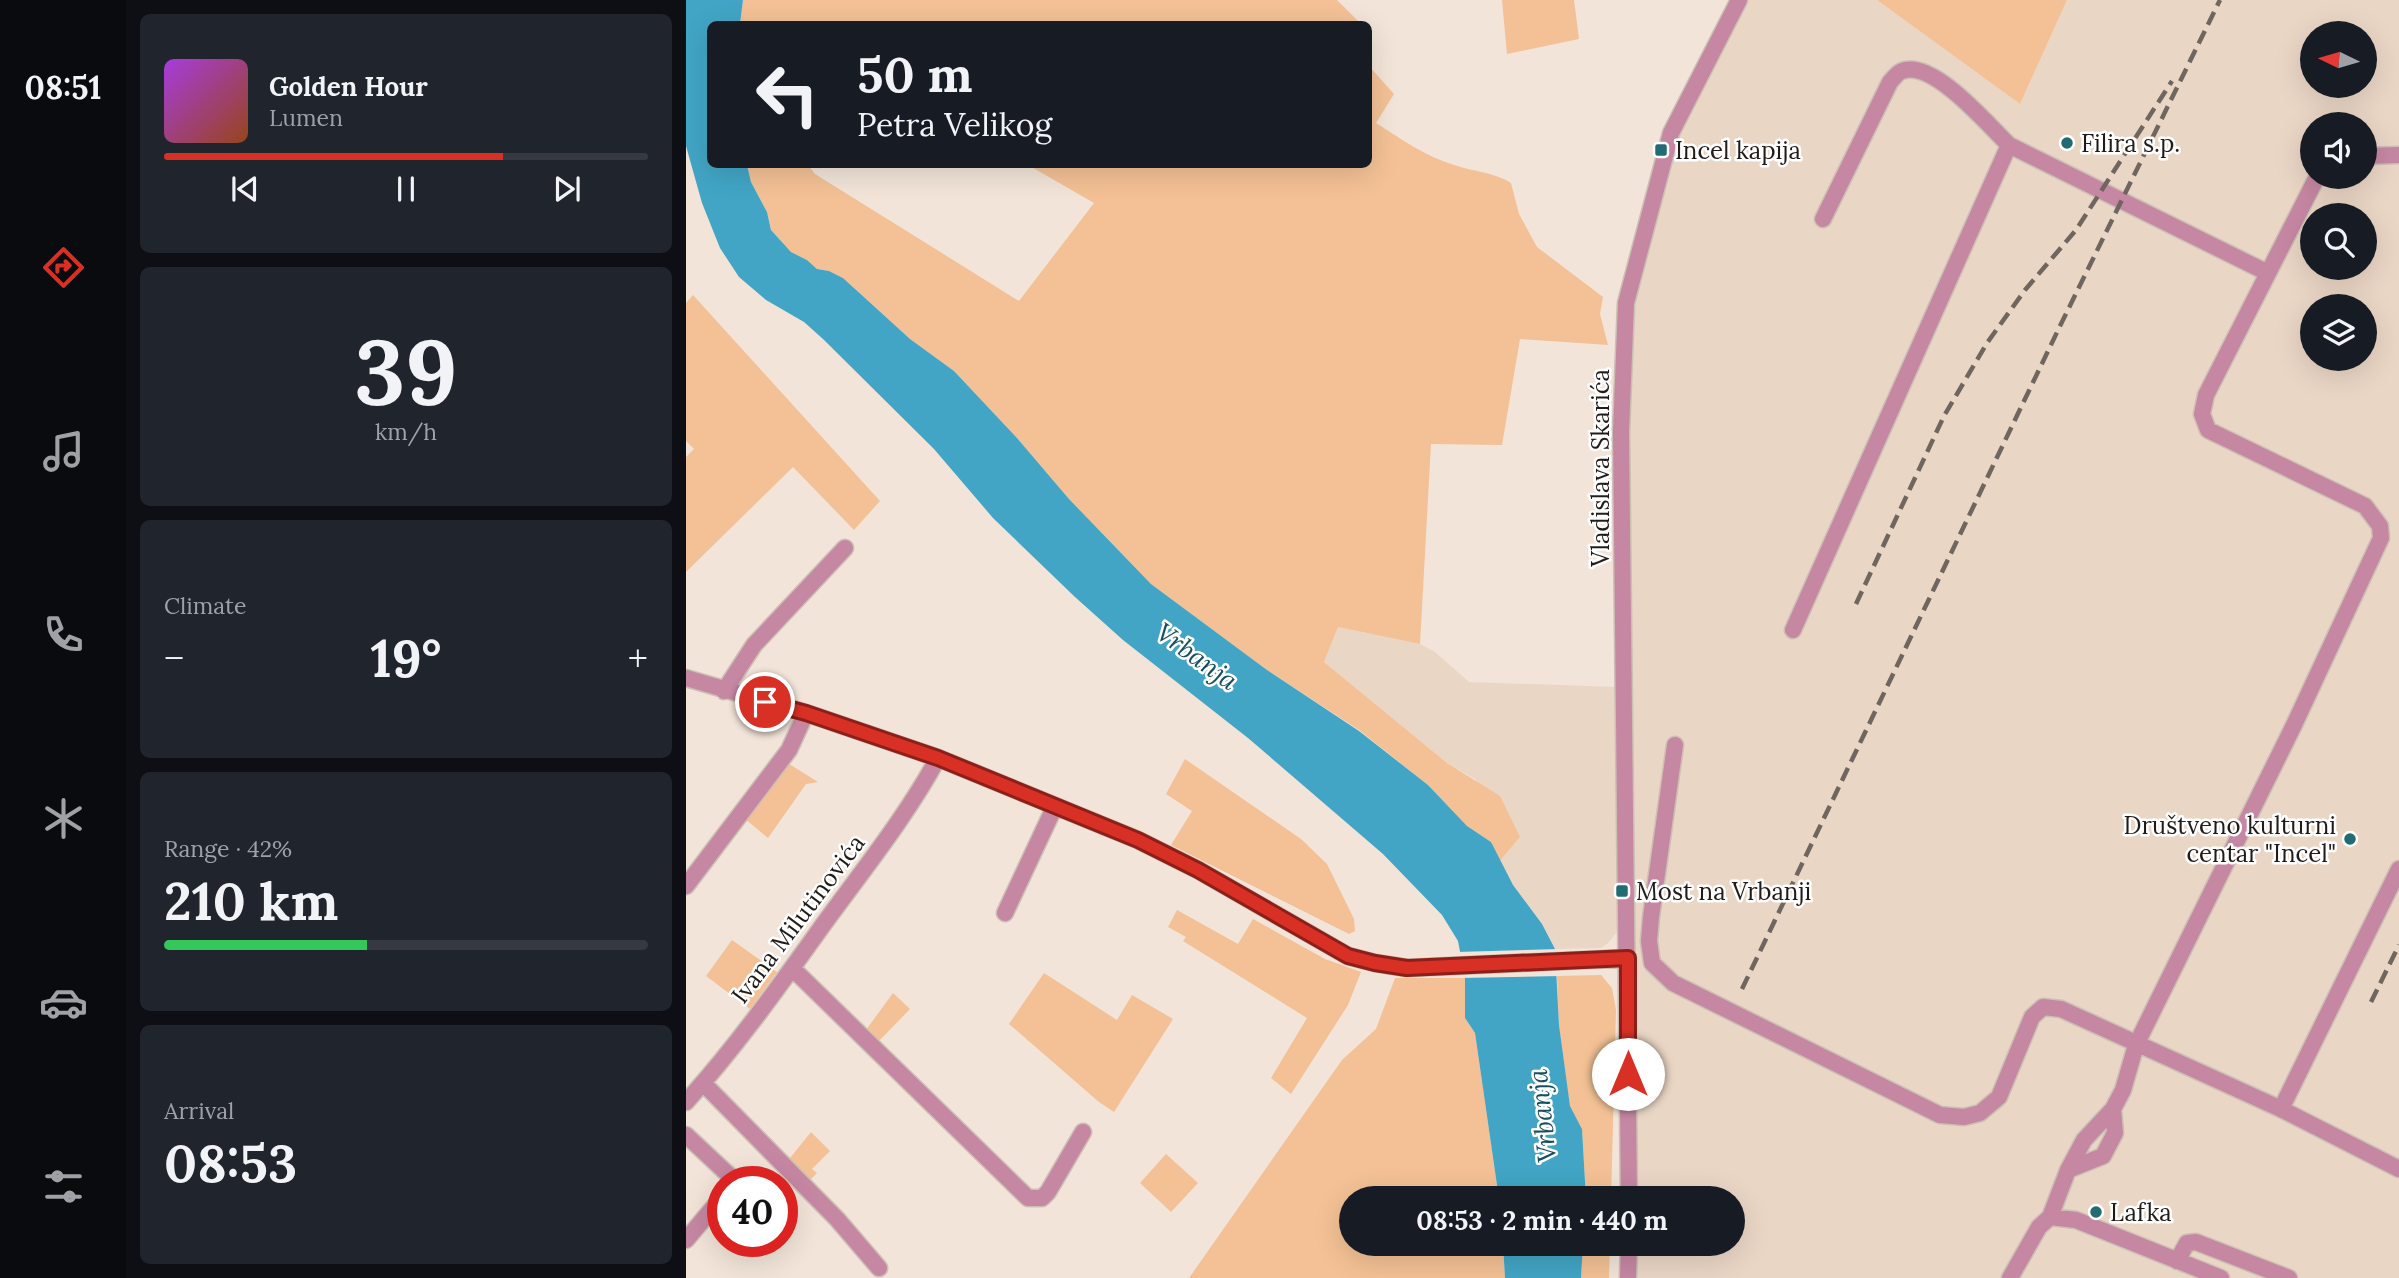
<!DOCTYPE html>
<html lang="en">
<head>
<meta charset="utf-8">
<style>
  :root { --surface:#171b24; --page:#20242c; --text:#f1f3f6; --muted:#9ea1a6; --line:#363941; --accent:#d93025 }
  body { margin:0; font-family:Lora,serif; background:var(--page); color:var(--text); height:100vh; display:flex; flex-direction:column; font-size:26px; white-space:nowrap }
  * { box-sizing:border-box; margin:0 }
  p { font-size:23px; color:var(--muted) }
  .icon { flex:none; width:38px; height:38px; fill:none; stroke:currentColor; stroke-width:2; stroke-linecap:round; stroke-linejoin:round }
  .map { position:relative; flex:1; overflow:hidden }
  .details { display:flex; flex-direction:column; gap:14px; padding:14px; background:#0d0f14; width:560px }
  .details>* { flex:none }
  .guide { position:absolute; left:21px; top:21px; width:665px; height:147px; border-radius:10px; box-shadow:0 7px 28px #0002; background:#171b24; color:var(--text); overflow:hidden }
  .needle { width:46px; rotate:275deg }
  .fabs { position:absolute; left:1614px; top:21px; display:grid; gap:14px }
  .fabs a { display:grid; place-items:center; width:77px; height:77px; border-radius:50%; background:var(--surface); box-shadow:0 7px 28px #0002; font-size:35px }
  .speed { position:absolute; left:21px; top:1166px; display:flex; gap:14px; font-size:35px; font-weight:700; text-align:center }
  .speed>* { display:grid; place-content:center; width:91px; height:91px; border-radius:50%; background:var(--surface); box-shadow:0 7px 28px #0002; line-height:1 }
  .speed .limit { border:10px solid #d22; background:#fff; color:#111 }
  .pin { position:absolute; display:grid; place-items:center; width:60px; height:60px; color:#fff; margin:-30px; border:4px solid #fff; border-radius:50%; box-shadow:0 2px 7px #0007 }
  .me { position:absolute; width:77px; margin:-38px; rotate:0deg; stroke-linejoin:round; filter:drop-shadow(0 0 5px #0008) }
  .turn { display:flex; align-items:center; gap:24px; height:147px; padding:0 35px; font-size:32px }
  .turn .icon { width:91px; height:91px; stroke-width:2.5 }
  .turn b { display:block; font-size:49px; line-height:60px }
  .big { font-size:52px; font-weight:700; line-height:1.1 }
  .details .widget { flex:1; display:flex; flex-direction:column; justify-content:center; gap:10px; min-width:0; padding:0 24px; border-radius:10px; background:var(--page) }
  .details .dial { align-items:center; gap:0 }
  .dial b { font-size:91px; line-height:1 }
  .song { display:flex; align-items:center; gap:21px }
  .cover { width:84px; height:84px; border-radius:10px; background:linear-gradient(135deg,hsl(280 70% 55%),hsl(20 70% 35%)) }
  .played { height:7px; border-radius:4px; background:linear-gradient(90deg,var(--accent) 70%,var(--line) 70%) }
  .keys { display:flex; justify-content:space-around; direction:ltr }
  .heat { display:flex; justify-content:space-between; align-items:center; font-size:38px; direction:ltr }
  .charge { height:10px; border-radius:5px; background:linear-gradient(90deg,#34c759 42%,var(--line) 0) }
  .trip { position:absolute; left:653px; top:1186px; width:406px; height:70px; border-radius:35px; background:var(--surface); box-shadow:0 7px 28px #0002; font-weight:700; line-height:70px; text-align:center }
  main { display:flex; flex:1; min-height:0 }
  .menu { display:flex; flex-direction:column; width:126px; justify-content:space-around; align-items:center; background:#090b0e; color:var(--muted) }
  .menu .icon { width:49px; height:49px }
  .menu .active { color:var(--accent) }
  .menu b { font-size:32px; color:var(--text) }
  .map>svg:first-child { display:block }
  .built { fill:#ead6c5; fill-rule:evenodd }
  .green { fill:#f3c195 }
  .water { fill:#42a5c5 }
  .pier { fill:#f2e4d8 }
  .lines { fill:none; stroke-linecap:round; stroke-linejoin:round }
  .minor-casing { stroke:#ccc0b5; stroke-width:19 }
  .minor { stroke:#c687a3; stroke-width:16 }
  .rail { stroke:#6f665f; stroke-width:4.5; stroke-dasharray:14 7; stroke-linecap:butt }
  .route-casing { stroke:#8d1f18; stroke-width:18 }
  .route { stroke:#d93025; stroke-width:12 }
  .poi-dot { fill:#206c72; stroke:#fff; stroke-width:2.5 }
  .labels { text-anchor:middle; dominant-baseline:central; stroke-width:5; stroke-linejoin:round; paint-order:stroke }
  .poi-label { font-size:24px; fill:#201b17; stroke:#fff; text-anchor:start }
  .street-label { font-size:24px; fill:#201b17; stroke:#fff }
  .water-label { font-size:26px; font-style:italic; fill:#174e60; stroke:#fff }
</style>
</head>
<body>
<main>
<nav class="menu">
<b>08:51</b>
<svg class="icon active" aria-label="directions" viewBox="0 0 24 24"><path d="M12 3l9 9-9 9-9-9zM9 14v-3h6M13 9l2 2-2 2"/></svg>
<svg class="icon" aria-label="music" viewBox="0 0 24 24"><path d="M9 18V5l10-2v13"/><circle cx="6" cy="18" r="3"/><circle cx="16" cy="16" r="3"/></svg>
<svg class="icon" aria-label="phone" viewBox="0 0 24 24"><path d="M5 4h4l2 5-3 2q2 4 5 5l2-3 5 2v4C11 20 4 13 5 4z"/></svg>
<svg class="icon" aria-label="climate" viewBox="0 0 24 24"><path d="M12 3v18M4 7l16 10M4 17L20 7"/></svg>
<svg class="icon" aria-label="car" viewBox="0 0 24 24"><path d="M5 17H2v-5l4-1 3-4h7l3 4 3 1v5h-3M9 17h6M6 11h13"/><circle cx="7" cy="17" r="2"/><circle cx="17" cy="17" r="2"/></svg>
<svg class="icon" aria-label="filters" viewBox="0 0 24 24"><path d="M4 7h16M4 17h16"/><circle cx="9" cy="7" r="2"/><circle cx="15" cy="17" r="2"/></svg>
</nav>
<section class="details">
<div class="widget">
<div class="song"><i class="cover"></i><div><b>Golden Hour</b><p>Lumen</p></div></div>
<div class="played"></div>
<div class="keys"><svg class="icon" aria-label="previous" viewBox="0 0 24 24"><path d="M18 5L8 12l10 7zM5 5v14"/></svg><svg class="icon" aria-label="pause" viewBox="0 0 24 24"><path d="M8 5v14M16 5v14"/></svg><svg class="icon" aria-label="next" viewBox="0 0 24 24"><path d="M6 5l10 7-10 7zM19 5v14"/></svg></div>
</div>
<div class="widget dial"><b>39</b><p>km/h</p></div>
<div class="widget"><p>Climate</p>
<div class="heat"><a>−</a><b class="big">19°</b><a>+</a></div>
</div>
<div class="widget"><p>Range · 42%</p><b class="big">210 km</b><div class="charge"></div></div>
<div class="widget"><p>Arrival</p><b class="big">08:53</b></div>
</section>
<div class="map">
<svg width="1713" height="1278" viewBox="0 0 1713 1278">
  <rect width="100%" height="100%" fill="#f2e4d8"/>
  <path class="built" d="M1053 0H1191L1334 104 1381 0H1713V1278H942L943 1244H1046V1199H943L938 322 985 133ZM1626 33H1678V86H1626ZM1626 124H1678V177H1626ZM1626 215H1678V268H1626ZM1626 306H1678V359H1626Z
    M652 627 734 644 749 652 783 682 931 687 932 925 931 932 922 943 915 948 869 949 856 924 827 885 813 862 834 837 789 779 761 763 638 662Z"/>
  <path class="green" d="M57 0H651L675 24H54Z
    M816 0H888L893 39 821 54Z
    M1191 0H1381L1334 104Z
    M683 66 708 94 690 123C715 139 739 156 768 165 788 172 807 172 825 183L833 214 851 247 917 297 914 314 922 345 834 339 816 445 745 444 734 644 652 627 638 662 761 763 814 796 834 837 813 862 805 842 781 826 742 785 673 730 581 670 465 584 383 499 331 438 268 371 224 339 157 278 143 271 131 269 121 260 105 252 85 230 81 212 65 182 61 165H122L129 174 333 301 408 203 342 165 682 164Z
    M7 295 194 501 168 530 107 467 0 572V457L8 449 0 441V303Z
    M499 759 615 839 641 864 668 919 669 931 663 934 485 845 506 811 480 794Z
    M100 762 132 782 120 784 82 838 58 818Z
    M491 910 552 944 567 919 639 959 675 972 662 1005 605 1094 585 1078 621 1018 497 941 500 937 482 927Z
    M46 940 91 972 64 1009 20 976Z
    M358 973 431 1020 446 995 487 1019 428 1112 413 1102 323 1024Z
    M915 975 926 988 930 1010 925 1199H900L896 1129 884 1106 880 1079 873 1025 871 976Z
    M709 978H779V1018L789 1033 813 1199H665V1244H817L819 1278H503L656 1060 690 1029Z
    M207 993 224 1009 192 1042 180 1030Z
    M125 1132 144 1151 126 1169 131 1173 120 1184 100 1163Z
    M480 1154 512 1183 485 1212 454 1183Z
    M897 1244H924L923 1278H895Z"/>
  <path class="water" d="M0 0H57L54 24H24V164L61 165 65 182 81 212 85 230 105 252 121 260 131 269 143 271 157 278 224 339 268 371 331 438 383 499 465 584 581 670 673 731 742 785 781 826 805 842 827 885 856 924 869 949 873 1025 884 1106 896 1129 900 1199H813L789 1033 779 1018V978L772 941 756 915 697 854 562 738 437 640 389 597 307 518 248 449 137 339 118 322 80 300 53 277 34 248 16 203 0 146Z
    M817 1244H897L895 1278H819Z"/>
  <path class="pier" d="M873 949 875 976 775 978 770 952Z"/>
  <g class="lines">
    <g class="minor-casing">
      <path id="minor" d="M1678 156 1713 155
        M1137 219 1204 82C1207 79 1212 72 1216 71 1247 59 1302 125 1323 145
        M1107 630 1323 145 1582 273
        M0 678 120 713 252 758 452 840 512 870 662 956 689 963 721 968 942 958
        M38 691 68 645 159 548
        M989 745 965 917 963 941 966 963 987 983 1254 1115 1278 1117 1294 1113 1313 1097 1346 1017 1357 1007 1375 1009 1595 1109 1713 869
        M0 886 103 750 120 713
        M319 913 369 806
        M106 968 342 1198H356L362 1192 397 1132
        M17 1083 151 1219 193 1268
        M0 1102C50 1047 94 985 137 925 177 870 220 817 252 758
        M1595 1109 1713 1169
        M0 1135 46 1178V1181
        M1382 1170 1417 1156 1429 1133 1427 1109
        M943 1199 935 432 940 303 985 133 1053 0
        M1364 1217 1382 1170 1398 1140 1427 1109 1437 1090 1450 1045 1608 725 1695 538 1694 526 1679 506 1522 430 1516 414 1520 395 1631 177
        M0 1240 37 1196
        M1491 1261 1501 1243 1510 1242 1603 1278
        M942 1278 943 1244
        M1324 1278 1353 1227 1364 1217 1390 1220 1535 1278"/>
    </g>
    <use href="#minor" class="minor"/>
    <path class="rail" d="M1170 604 1258 416 1301 343 1339 290 1390 230 1486 81
      M1056 989 1374 326 1534 0
      M1685 1002 1713 945"/>
  </g>
  <g class="lines">
    <g class="route-casing">
      <path id="route" d="M79 702 120 713 252 758 452 840 512 870 662 956 689 963 721 968 942 958V1074"/>
    </g>
    <use href="#route" class="route"/>
  </g>
  <g class="poi-dot">
    <circle cx="1381" cy="143" r="7"/>
    <rect x="968" y="143" width="14" height="14" rx="3.5"/>
    <circle cx="1664" cy="839" r="7"/>
    <rect x="929" y="884" width="14" height="14" rx="3.5"/>
    <circle cx="1410" cy="1212" r="7"/>
  </g>
  <g class="labels">
    <g class="poi-label">
      <text x="1395" y="143">Filira s.p.</text>
      <text x="989" y="150">Incel kapija</text>
      <text x="1650" y="825" text-anchor="end">Društveno kulturni<tspan x="1650" dy="28">centar "Incel"</tspan></text>
      <text x="950" y="891">Most na Vrbanji</text>
      <text x="1424" y="1212">Lafka</text>
    </g>
    <g class="street-label">
      <text transform="translate(914 468) rotate(-90)">Vladislava Skarića</text>
      <text transform="translate(112 919) rotate(-53)">Ivana Milutinovića</text>
    </g>
    <g class="water-label">
      <text transform="translate(511 656) rotate(36)">Vrbanja</text>
      <text transform="translate(856 1116) rotate(-96)">Vrbanja</text>
    </g>
  </g>
</svg>
<div class="fabs">
<a><svg class="needle" viewBox="-14 -14 28 28"><path d="M0-13l5 13h-10z" fill="#e53935"/><path d="M0 13l5-13h-10z" fill="#9ea1a6"/></svg></a>
<a><svg class="icon" aria-label="sound" viewBox="0 0 24 24"><path d="M4 9h4l5-4v14l-5-4H4zM17 9q2 3 0 6"/></svg></a>
<a><svg class="icon" aria-label="search" viewBox="0 0 24 24"><circle cx="10" cy="10" r="6"/><path d="M15 15l6 6"/></svg></a>
<a><svg class="icon" aria-label="layers" viewBox="0 0 24 24"><path d="M12 4l9 5-9 5-9-5zM3 14l9 5 9-5"/></svg></a>
</div>
<div class="speed"><div class="limit">40</div></div>
<div class="pin" style="left:79px;top:702px;background:#d93025"><svg class="icon" aria-label="arrive" viewBox="0 0 24 24"><path d="M6 21V4h12l-3 4 3 4H6"/></svg></div>
<svg class="me" style="left:942px;top:1074px" viewBox="-20 -20 40 40"><circle r="19" fill="#fff"/><path d="M0-13L10 11 0 6-10 11z" fill="#d93025"/></svg>
<div class="trip">08:53 · 2 min · 440 m</div>
<div class="guide">
<div class="turn"><svg class="icon" aria-label="left" viewBox="0 0 24 24"><path d="M17 20v-9H6M10 6l-5 5 5 5"/></svg><div><b>50 m</b>Petra Velikog</div></div>
</div>
</div>
</main>
</body>
</html>
